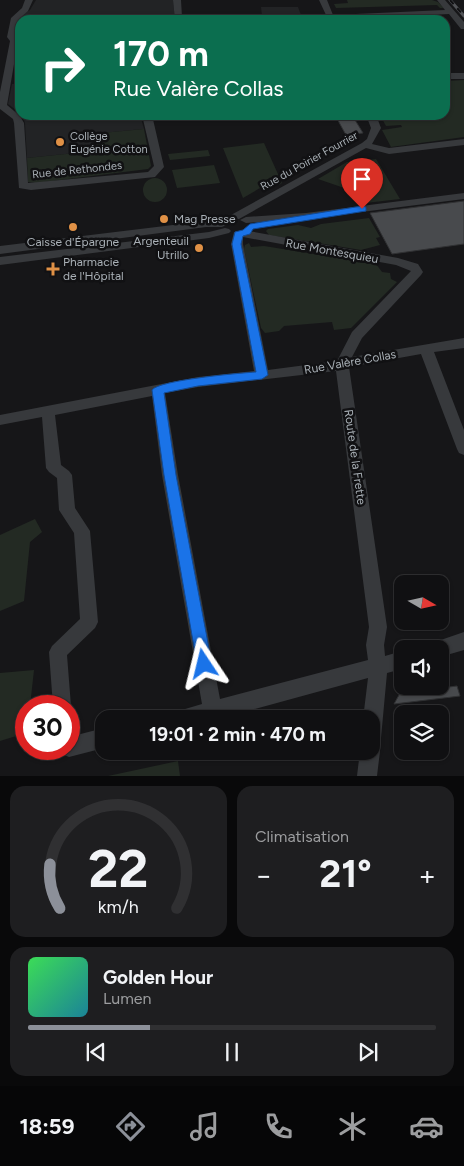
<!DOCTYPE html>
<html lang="fr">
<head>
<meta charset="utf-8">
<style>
  :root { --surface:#101012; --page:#1e1e20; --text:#f1f3f6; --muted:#9c9d9f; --line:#303032; --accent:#8c9099 }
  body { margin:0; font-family:Figtree,sans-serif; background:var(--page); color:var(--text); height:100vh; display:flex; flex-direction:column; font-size:19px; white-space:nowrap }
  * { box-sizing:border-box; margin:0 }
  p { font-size:16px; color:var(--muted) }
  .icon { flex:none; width:28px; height:28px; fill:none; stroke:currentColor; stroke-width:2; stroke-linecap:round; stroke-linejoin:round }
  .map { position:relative; height:776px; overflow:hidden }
  .sheet { display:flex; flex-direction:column; gap:10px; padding:10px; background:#09090a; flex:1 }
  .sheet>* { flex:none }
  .guide { position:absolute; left:15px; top:15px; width:435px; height:105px; border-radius:15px; box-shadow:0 1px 4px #0004,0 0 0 1px var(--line); background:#0b6e4f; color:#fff; overflow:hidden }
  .needle { width:32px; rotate:99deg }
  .fabs { position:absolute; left:394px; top:575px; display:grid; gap:10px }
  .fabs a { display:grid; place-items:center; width:55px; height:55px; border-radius:10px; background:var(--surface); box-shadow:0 1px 4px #0004,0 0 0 1px var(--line); font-size:25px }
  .speed { position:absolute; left:15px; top:695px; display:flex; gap:10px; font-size:25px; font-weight:700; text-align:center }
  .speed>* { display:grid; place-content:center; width:65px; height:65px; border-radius:50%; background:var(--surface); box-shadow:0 1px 4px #0004,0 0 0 1px var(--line); line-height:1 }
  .speed .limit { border:8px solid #d22; background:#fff; color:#111 }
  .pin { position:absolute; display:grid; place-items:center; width:42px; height:42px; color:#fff; margin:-51px -21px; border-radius:50% 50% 50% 0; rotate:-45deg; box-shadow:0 0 5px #0007 }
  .pin .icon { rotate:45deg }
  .me { position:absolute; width:55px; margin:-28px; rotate:350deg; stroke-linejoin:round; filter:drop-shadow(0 0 4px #0008) }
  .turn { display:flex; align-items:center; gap:18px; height:105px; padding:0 15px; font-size:22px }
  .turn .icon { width:65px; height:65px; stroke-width:2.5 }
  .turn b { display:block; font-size:35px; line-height:42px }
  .big { font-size:38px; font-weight:700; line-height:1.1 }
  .sheet .widget { flex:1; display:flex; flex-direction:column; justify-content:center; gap:8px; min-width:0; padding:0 18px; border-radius:15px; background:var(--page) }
  .sheet .dial { align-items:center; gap:0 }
  .dial svg { height:130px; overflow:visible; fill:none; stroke:var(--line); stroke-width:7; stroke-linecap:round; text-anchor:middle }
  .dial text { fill:var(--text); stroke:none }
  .song { display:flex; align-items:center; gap:15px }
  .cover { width:60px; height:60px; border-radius:8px; background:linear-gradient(135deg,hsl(130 70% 55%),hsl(190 70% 35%)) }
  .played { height:5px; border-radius:2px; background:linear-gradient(90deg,var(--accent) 30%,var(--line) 30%) }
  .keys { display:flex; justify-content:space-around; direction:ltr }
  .heat { display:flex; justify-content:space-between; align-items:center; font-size:28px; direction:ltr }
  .sheet .tiles { flex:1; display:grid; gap:10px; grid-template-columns:1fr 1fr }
  .widget:last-child { grid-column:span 2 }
  .trip { position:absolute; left:95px; top:710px; width:285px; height:50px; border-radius:15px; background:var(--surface); box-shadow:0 1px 4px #0004,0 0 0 1px var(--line); font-weight:700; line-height:50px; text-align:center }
  .menu { display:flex; height:80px; justify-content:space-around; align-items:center; background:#060607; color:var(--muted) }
  .menu .icon { width:35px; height:35px }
  .menu .on { color:var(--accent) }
  .menu b { font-size:22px; color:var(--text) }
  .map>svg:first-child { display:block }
  .built { fill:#222325 }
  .green { fill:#232a23 }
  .building { fill:#484a4d; stroke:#303133 }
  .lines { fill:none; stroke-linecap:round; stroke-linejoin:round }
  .minor { fill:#37393c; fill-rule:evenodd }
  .rail-casing { stroke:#515357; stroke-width:3 }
  .rail { stroke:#111113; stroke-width:2; stroke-dasharray:5.5; stroke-linecap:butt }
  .route { fill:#1a73e8; stroke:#114b97 }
  .poi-dot { fill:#e09146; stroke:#111113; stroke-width:2 }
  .labels { text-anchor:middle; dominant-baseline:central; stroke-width:5; stroke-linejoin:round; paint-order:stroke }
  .far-poi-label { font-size:11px; fill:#a9b0b6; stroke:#111113; text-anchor:start }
  .far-street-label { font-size:11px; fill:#a9b0b6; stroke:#111113 }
  .poi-label { font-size:12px; fill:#a9b0b6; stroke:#111113; text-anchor:start }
  .street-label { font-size:12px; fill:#a9b0b6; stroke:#111113 }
</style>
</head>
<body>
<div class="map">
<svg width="464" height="776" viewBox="0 0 464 776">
  <rect width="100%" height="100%" fill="#161618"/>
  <path class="built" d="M36 0H173L175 20 70 18 69 20H20V23H18L19 17 30 10Z
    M261 7H298L301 15 262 16Z
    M20 83V113L8 104 12 84Z
    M22 115H140L144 129 92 134 95 151 27 158 25 123Z"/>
  <path class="green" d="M347 0H432L438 2 444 8H440L437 5 336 8 334 4 348 3Z
    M464 80V137L391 147 382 130 402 127 401 125 386 126 380 115H445V81Z
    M144 129 151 166 148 169 36 183 28 182 27 158 95 151 91 134Z
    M264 143 282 183 279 185 272 181 243 198 223 148Z
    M208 150 210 156 170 160 168 154Z
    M376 159 400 199 357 204 350 190 318 179 347 162Z
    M214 165 220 183 177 188 172 170Z
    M143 190a12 12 0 1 1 24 0a12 12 0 1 1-24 0Z
    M369 218 380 237 376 238 380 245 361 250 269 235 266 231 268 229 298 225 311 228 321 224Z
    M249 243 251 247 264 246 376 264 382 272 390 273 391 279 397 282 351 328 334 330 332 322 284 326 279 331 265 333 261 328 244 249 245 245Z
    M35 519 42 532 30 542 24 601 0 611V535Z
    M34 670 30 706H26V733L0 741V673Z
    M178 761 180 776H108Z"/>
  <path class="building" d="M335 115H352L363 133 346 135Z
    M464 201V244L392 254 370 213Z
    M440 675 449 687 457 686 460 696 394 704 404 686H440Z"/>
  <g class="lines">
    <path class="minor" d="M25 0H33L28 11 19 19 15 37 18 41 7 105 20 116 24 123 28 183 148 172 154 166 142 115H152L164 167 155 177 31 190 19 188 14 123 13 119 0 109V92L10 41 7 37 11 18 22 8Z
      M173 0H181L182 17 326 15 319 0H327L333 15 445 10 437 0H445L464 22V29H461L449 14 336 20H175Z
      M445 73H464V79H445Z
      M366 115H376L381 128 372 144 389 148 464 139V145L389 154 366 148 239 219H231L229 217 231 215 362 143 367 139 371 128Z
      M464 193V199L306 219 246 223 240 220 246 217 306 213Z
      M206 221H222L228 224 222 227H206L0 254V246Z
      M225 228 229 229 231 231 229 233 209 238 0 265V257L209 232Z
      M243 230 398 258 418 264 423 272 421 275 362 338 352 357 464 338V348L434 352 464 430V455L459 453 457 449 421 354 349 367 387 627 384 645 385 656 402 651V669L387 673 381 738 377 745 380 751 377 776H357L360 751H371V719H363L368 678 218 719H173L175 712 202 704 162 475 152 396 55 415 61 465 69 471 72 475 75 508 90 531 98 622 95 628 67 655 71 706 69 712V706H53L49 652 52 646 80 619 74 533 59 510 57 478 49 472 46 468 42 417 0 425V415L198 377 254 371 231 244 234 232ZM243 237 396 265 411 271 352 332 337 361 268 370 243 244ZM336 371 369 627 366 645 368 660 220 699 178 475 165 393 198 387Z
      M464 632V650L440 657V649H429L432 643Z
      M104 728V748L69 757 62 754 60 749H69V737Z"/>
    <g class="rail-casing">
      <path id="rail" d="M450 0 464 16"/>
    </g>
    <use href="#rail" class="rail"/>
  </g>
  <path class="route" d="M362 206 366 207V211L253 229 250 234 243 236 241 244 268 375 262 379 198 386 164 393 176 475 212 664 210 670 204 672 199 670 197 664 164 475 152 390C159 380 240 373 256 372L232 244 235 232 243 230 250 224Z"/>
  <g class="poi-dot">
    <circle cx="60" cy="142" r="5"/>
    <circle cx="164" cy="219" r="5"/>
    <circle cx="73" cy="227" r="5"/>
    <circle cx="199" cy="248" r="5"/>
    <path d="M50.5 261.5h5v5h5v5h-5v5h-5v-5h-5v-5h5z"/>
  </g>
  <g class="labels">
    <g class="far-poi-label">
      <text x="70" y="136">Collège<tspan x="70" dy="13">Eugénie Cotton</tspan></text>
    </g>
    <g class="far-street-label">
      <text transform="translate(309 161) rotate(-29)">Rue du Poirier Fourrier</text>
      <text transform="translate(77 170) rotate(-6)">Rue de Rethondes</text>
    </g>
    <g class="poi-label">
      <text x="174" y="219">Mag Presse</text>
      <text x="189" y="241" text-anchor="end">Argenteuil<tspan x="189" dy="14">Utrillo</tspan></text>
      <text x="73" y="242" text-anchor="middle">Caisse d'Épargne</text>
      <text x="63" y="262">Pharmacie<tspan x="63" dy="14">de l'Hôpital</tspan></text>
    </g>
    <g class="street-label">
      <text transform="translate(332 251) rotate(10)">Rue Montesquieu</text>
      <text transform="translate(350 362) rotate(-10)">Rue Valère Collas</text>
      <text transform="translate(355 457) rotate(82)">Route de la Frette</text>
    </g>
  </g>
</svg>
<div class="fabs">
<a><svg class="needle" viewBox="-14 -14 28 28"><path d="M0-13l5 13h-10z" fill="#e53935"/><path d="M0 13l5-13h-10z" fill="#9c9d9f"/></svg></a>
<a><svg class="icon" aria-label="sound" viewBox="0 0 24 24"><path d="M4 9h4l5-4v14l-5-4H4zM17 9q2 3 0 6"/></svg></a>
<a><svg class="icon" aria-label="layers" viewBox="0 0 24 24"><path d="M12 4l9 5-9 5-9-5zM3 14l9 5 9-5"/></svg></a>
</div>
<div class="speed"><div class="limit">30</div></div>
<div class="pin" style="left:362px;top:209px;background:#d93025"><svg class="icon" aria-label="arrive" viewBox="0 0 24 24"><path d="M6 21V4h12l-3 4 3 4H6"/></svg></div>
<svg class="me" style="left:204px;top:664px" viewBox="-20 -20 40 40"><path d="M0-17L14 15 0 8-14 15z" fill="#1a73e8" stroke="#fff" stroke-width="4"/></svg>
<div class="trip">19:01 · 2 min · 470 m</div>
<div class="guide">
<div class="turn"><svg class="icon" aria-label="right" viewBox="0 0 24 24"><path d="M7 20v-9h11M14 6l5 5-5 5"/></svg><div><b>170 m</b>Rue Valère Collas</div></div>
</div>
</div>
<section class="sheet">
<div class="tiles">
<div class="widget dial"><svg viewBox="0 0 100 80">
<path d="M14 69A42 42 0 1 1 86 69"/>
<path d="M14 69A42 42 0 0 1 8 42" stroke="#8c9099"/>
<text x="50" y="56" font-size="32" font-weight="700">22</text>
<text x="50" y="72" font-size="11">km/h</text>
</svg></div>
<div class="widget"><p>Climatisation</p>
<div class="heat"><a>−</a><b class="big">21°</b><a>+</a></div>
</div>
<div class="widget">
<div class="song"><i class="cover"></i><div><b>Golden Hour</b><p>Lumen</p></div></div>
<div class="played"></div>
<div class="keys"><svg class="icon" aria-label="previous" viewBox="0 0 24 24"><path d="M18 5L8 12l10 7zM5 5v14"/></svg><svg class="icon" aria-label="pause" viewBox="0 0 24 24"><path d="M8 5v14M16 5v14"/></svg><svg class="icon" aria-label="next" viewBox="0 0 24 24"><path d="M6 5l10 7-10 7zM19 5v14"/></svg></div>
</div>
</div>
</section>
<nav class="menu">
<b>18:59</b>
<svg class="icon on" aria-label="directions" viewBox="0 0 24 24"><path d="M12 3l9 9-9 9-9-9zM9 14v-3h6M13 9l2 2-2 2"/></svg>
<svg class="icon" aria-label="music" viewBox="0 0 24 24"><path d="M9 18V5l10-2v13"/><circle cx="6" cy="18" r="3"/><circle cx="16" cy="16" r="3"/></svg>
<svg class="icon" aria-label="phone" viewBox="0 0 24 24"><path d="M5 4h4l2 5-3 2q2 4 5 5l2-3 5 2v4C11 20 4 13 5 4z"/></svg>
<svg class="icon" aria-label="climate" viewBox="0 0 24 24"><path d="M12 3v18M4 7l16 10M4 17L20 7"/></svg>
<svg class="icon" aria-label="car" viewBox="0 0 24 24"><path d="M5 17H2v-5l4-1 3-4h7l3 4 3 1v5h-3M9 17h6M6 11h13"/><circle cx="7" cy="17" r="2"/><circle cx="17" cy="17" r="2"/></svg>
</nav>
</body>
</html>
